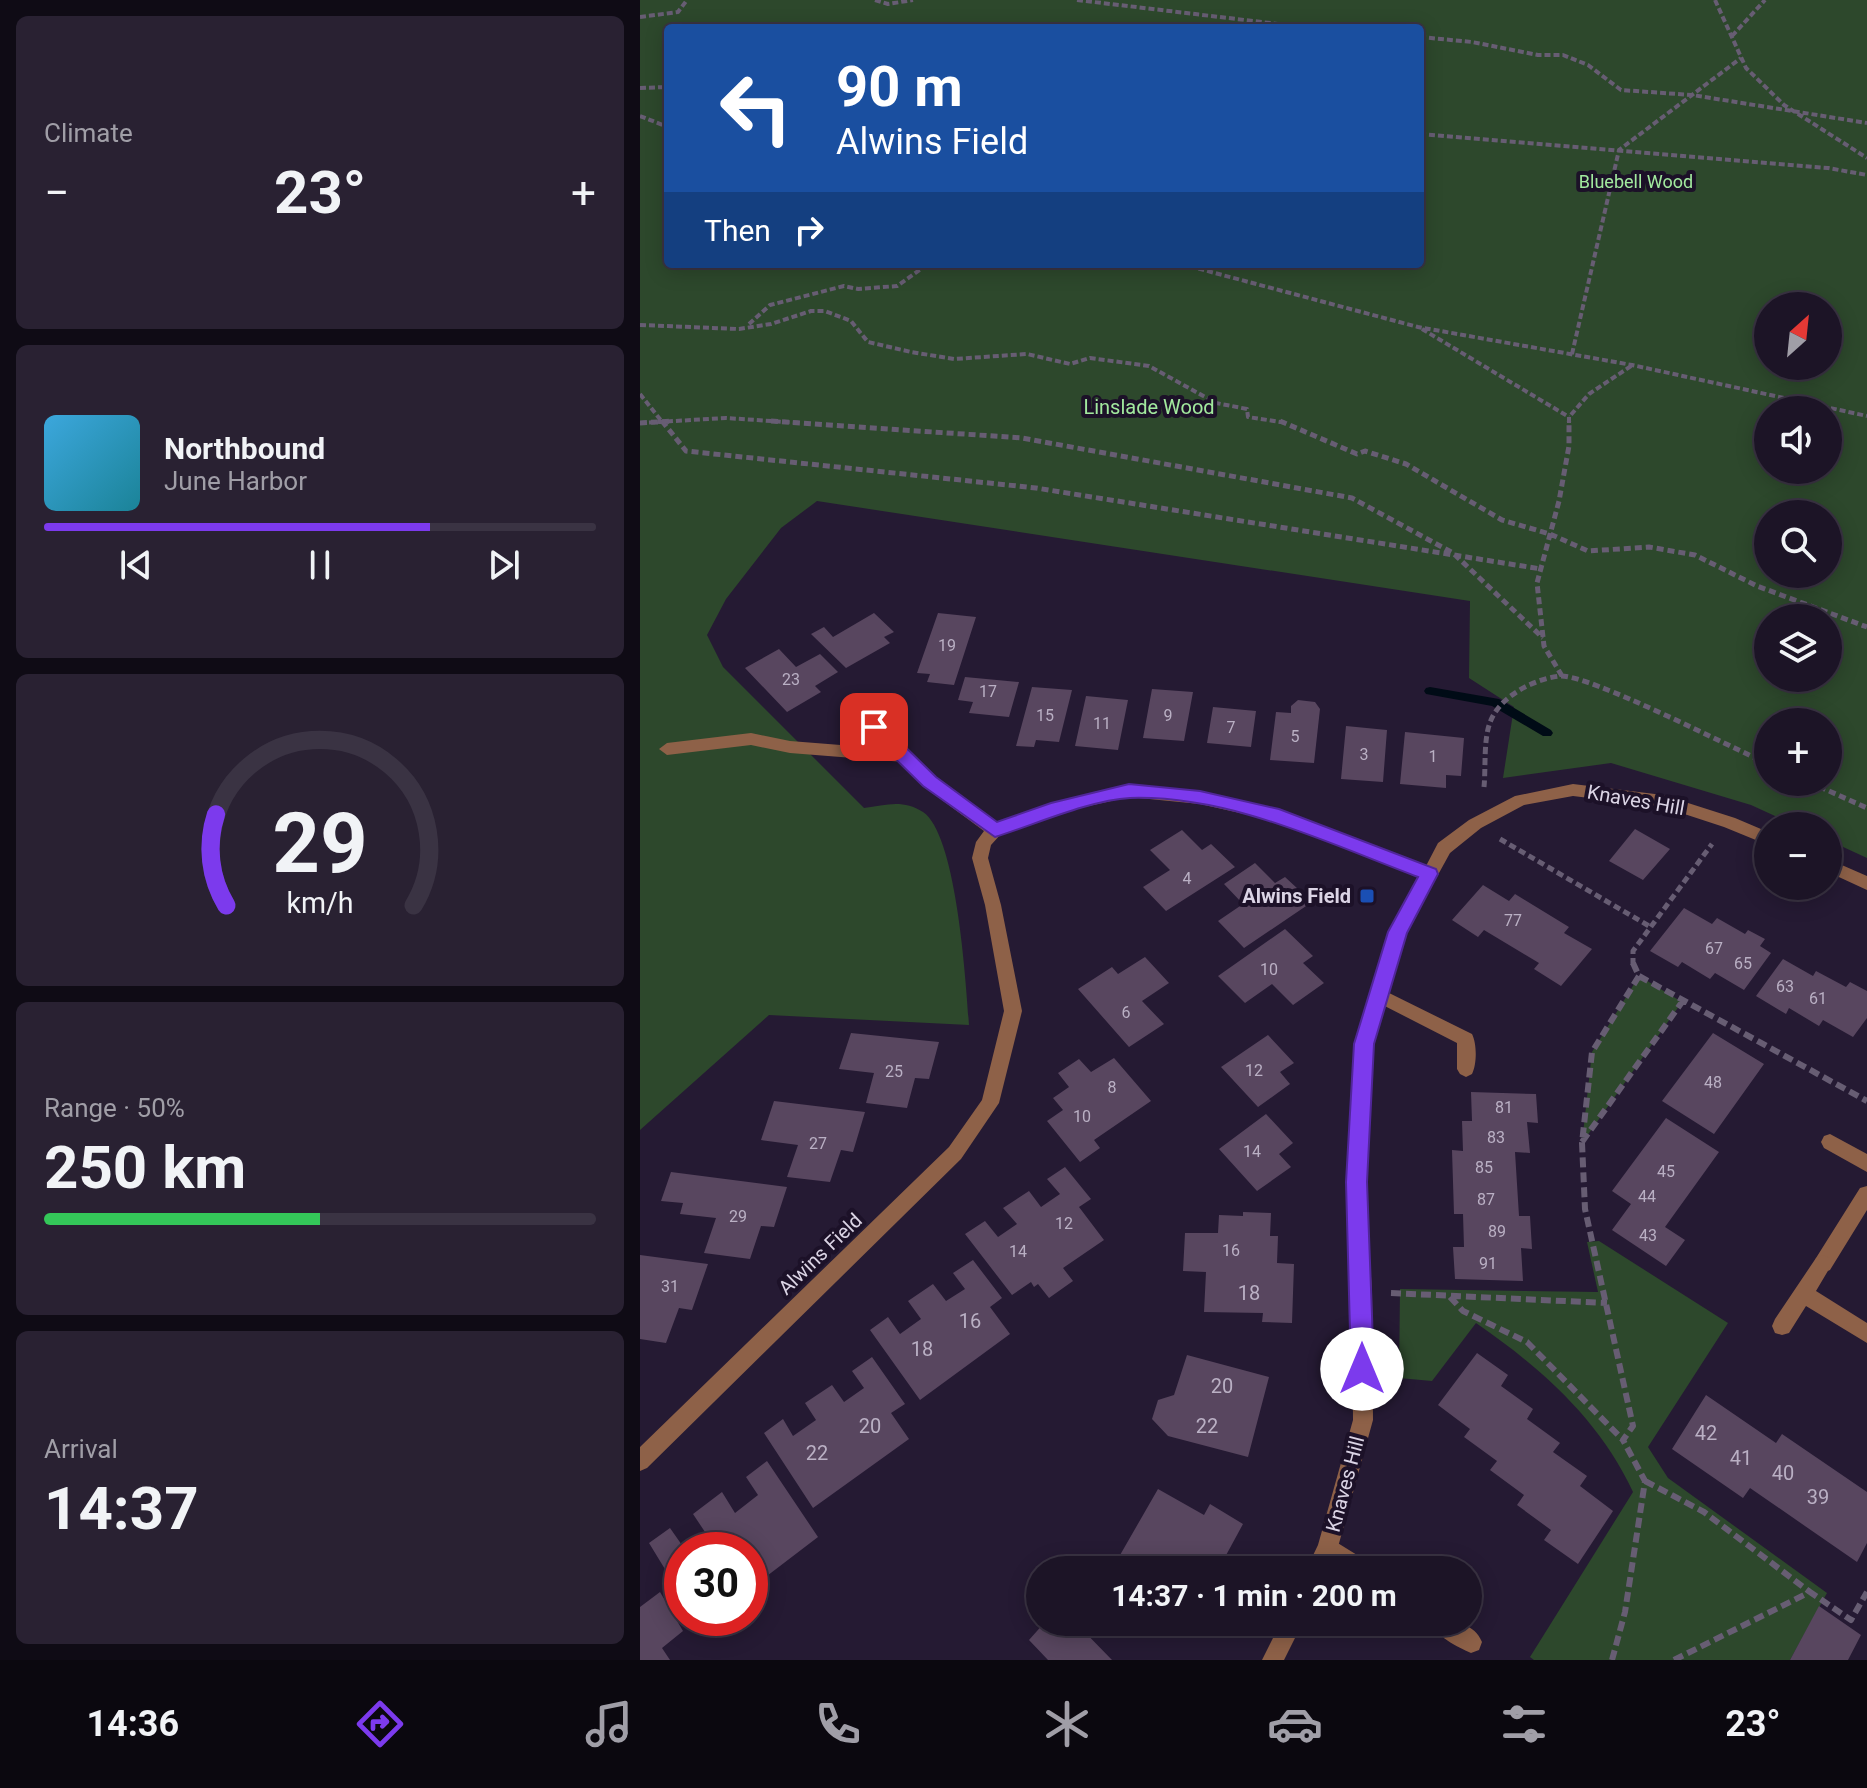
<!DOCTYPE html>
<html lang="en">
<head>
<meta charset="utf-8">
<style>
  :root { --surface:#1c1426; --page:#292132; --text:#f1f3f6; --muted:#a09ea7; --line:#3a3343; --accent:#7c3aed }
  body { margin:0; font-family:Roboto,sans-serif; background:var(--page); color:var(--text); height:100vh; display:flex; flex-direction:column; font-size:30px; white-space:nowrap }
  * { box-sizing:border-box; margin:0 }
  p { font-size:26px; color:var(--muted) }
  .icon { flex:none; width:44px; height:44px; fill:none; stroke:currentColor; stroke-width:2; stroke-linecap:round; stroke-linejoin:round }
  .map { position:relative; flex:1; overflow:hidden }
  .sheet { display:flex; flex-direction:column; gap:16px; padding:16px; background:#0f0b15; width:640px }
  .sheet>* { flex:none }
  .hud { position:absolute; left:24px; top:24px; width:760px; height:244px; border-radius:8px; box-shadow:0 4px 20px #0003,0 0 0 2px var(--line); background:#1a4fa0; color:#fff; overflow:hidden }
  .needle { width:52px; rotate:27deg }
  .buttons { position:absolute; left:1114px; top:292px; display:grid; gap:16px }
  .buttons a { display:grid; place-items:center; width:88px; height:88px; border-radius:50%; background:var(--surface); box-shadow:0 4px 20px #0003,0 0 0 2px var(--line); font-size:40px }
  .speed { position:absolute; left:24px; top:1532px; display:flex; gap:16px; font-size:40px; font-weight:700; text-align:center }
  .speed>* { display:grid; place-content:center; width:104px; height:104px; border-radius:50%; background:var(--surface); box-shadow:0 4px 20px #0003,0 0 0 2px var(--line); line-height:1 }
  .speed .limit { border:12px solid #d22; background:#fff; color:#111 }
  .pin { position:absolute; display:grid; place-items:center; width:68px; height:68px; color:#fff; margin:-34px; border-radius:16px; box-shadow:0 4px 12px #0006 }
  .me { position:absolute; width:88px; margin:-44px; rotate:0deg; stroke-linejoin:round; filter:drop-shadow(0 0 6px #0008) }
  .turn { display:flex; align-items:center; gap:28px; height:168px; padding:0 40px; font-size:36px }
  .turn .icon { width:104px; height:104px; stroke-width:2.5 }
  .turn b { display:block; font-size:56px; line-height:68px }
  .then { display:flex; align-items:center; height:76px; padding:0 40px; background:#0003; gap:16px; font-size:30px }
  .big { font-size:60px; font-weight:700; line-height:1.1 }
  .sheet .tile { flex:1; display:flex; flex-direction:column; justify-content:center; gap:12px; min-width:0; padding:0 28px; border-radius:12px; background:var(--page) }
  .sheet .dial { align-items:center; gap:0 }
  .dial svg { height:208px; overflow:visible; fill:none; stroke:var(--line); stroke-width:7; stroke-linecap:round; text-anchor:middle }
  .dial text { fill:var(--text); stroke:none }
  .song { display:flex; align-items:center; gap:24px }
  .cover { width:96px; height:96px; border-radius:12px; background:linear-gradient(135deg,hsl(200 70% 55%),hsl(190 70% 35%)) }
  .played { height:8px; border-radius:4px; background:linear-gradient(90deg,var(--accent) 70%,var(--line) 70%) }
  .keys { display:flex; justify-content:space-around; direction:ltr }
  .heat { display:flex; justify-content:space-between; align-items:center; font-size:44px; direction:ltr }
  .charge { height:12px; border-radius:6px; background:linear-gradient(90deg,#34c759 50%,var(--line) 0) }
  .trip { position:absolute; left:386px; top:1556px; width:456px; height:80px; border-radius:40px; background:var(--surface); box-shadow:0 4px 20px #0003,0 0 0 2px var(--line); font-weight:700; line-height:80px; text-align:center }
  .tabs { display:flex; height:128px; justify-content:space-around; align-items:center; background:#0b080f; color:var(--muted) }
  .tabs .icon { width:56px; height:56px }
  .tabs .selected { color:var(--accent) }
  .tabs b { font-size:36px; color:var(--text) }
  main { display:flex; flex:1; min-height:0 }
  .map>svg:first-child { display:block }
  .green { fill:#2d482c; fill-rule:evenodd }
  .lines { fill:none; stroke-linecap:round; stroke-linejoin:round }
  .stream { fill:#000b16; fill-rule:evenodd }
  .building { fill:#58465f }
  .path-far2 { stroke:#675d73; stroke-width:4; stroke-dasharray:6 3; stroke-linecap:butt }
  .path-far1 { stroke:#675d73; stroke-width:5; stroke-dasharray:7 4; stroke-linecap:butt }
  .path { stroke:#675d73; stroke-width:6; stroke-dasharray:10 5; stroke-linecap:butt }
  .service { fill:#8e6148; fill-rule:evenodd }
  .minor { fill:#8e6148; fill-rule:evenodd }
  .route { fill:#7c3aed; stroke:#51269a; stroke-width:2 }
  .transit-dot { fill:#1a4fb4; stroke:#1c1128; stroke-width:3 }
  .labels { text-anchor:middle; dominant-baseline:central; stroke-width:8; stroke-linejoin:round; paint-order:stroke }
  .number-label { font-size:16px; fill:#bab0c4 }
  .far-park-label { font-size:18px; fill:#a2e99e; stroke:#1c1128 }
  .park-label { font-size:20px; fill:#a2e99e; stroke:#1c1128 }
  .street-label { font-size:20px; fill:#dbd4e5; stroke:#1c1128 }
  .poi-label { font-size:20px; font-weight:bold; fill:#dbd4e5; stroke:#1c1128; text-anchor:end }
  .near-number-label { font-size:20px; fill:#bab0c4 }
</style>
</head>
<body>
<main>
<section class="sheet">
<div class="tile"><p>Climate</p>
<div class="heat"><a>−</a><b class="big">23°</b><a>+</a></div>
</div>
<div class="tile">
<div class="song"><i class="cover"></i><div><b>Northbound</b><p>June Harbor</p></div></div>
<div class="played"></div>
<div class="keys"><svg class="icon" aria-label="previous" viewBox="0 0 24 24"><path d="M18 5L8 12l10 7zM5 5v14"/></svg><svg class="icon" aria-label="pause" viewBox="0 0 24 24"><path d="M8 5v14M16 5v14"/></svg><svg class="icon" aria-label="next" viewBox="0 0 24 24"><path d="M6 5l10 7-10 7zM19 5v14"/></svg></div>
</div>
<div class="tile dial"><svg viewBox="0 0 100 80">
<path d="M14 69A42 42 0 1 1 86 69"/>
<path d="M14 69A42 42 0 0 1 10 34" stroke="#7c3aed"/>
<text x="50" y="56" font-size="32" font-weight="700">29</text>
<text x="50" y="72" font-size="11">km/h</text>
</svg></div>
<div class="tile"><p>Range · 50%</p><b class="big">250 km</b><div class="charge"></div></div>
<div class="tile"><p>Arrival</p><b class="big">14:37</b></div>
</section>
<div class="map">
<svg width="1227" height="1660" viewBox="0 0 1227 1660">
  <rect width="100%" height="100%" fill="#251a33"/>
  <path class="green" d="M0 0H1227V858L1188 840V826H1157L1111 805 971 763 863 778 874 707 829 678 830 601 177 501 141 528 86 599 67 635 83 667 224 808C246 805 263 799 283 812 317 835 326 983 329 1025L129 1015 0 1130ZM28 28H780V264H28ZM1128 306H1188V366H1128ZM1128 410H1188V470H1128ZM1128 514H1188V574H1128ZM1128 618H1188V678H1128ZM1128 722H1188V782H1128Z
    M999 976 1042 1002 942 1143 952 1052Z
    M959 1241 1088 1323 1008 1447 1028 1478 1187 1593 1150 1660H894L890 1657 993 1492C960 1420 900 1367 836 1323L792 1381 759 1378 760 1289 958 1292 947 1242Z"/>
  <g class="lines">
    <path class="stream" d="M790 687 859 699 911 730 913 733 911 736H903L852 706 786 694 784 691 786 688Z"/>
  </g>
  <path class="building" d="M234 613 254 632 244 637 250 643 206 668 171 634 184 627 193 637Z
    M298 613 336 617 314 685 287 682 290 674 277 673Z
    M139 649 156 667 180 654 198 672 175 686 181 692 147 712 105 668Z
    M325 677 379 682 369 717 329 713 333 702 318 700Z
    M392 687 432 690 419 742 396 740 394 747 376 746Z
    M512 689 553 692 544 741 503 738Z
    M446 696 488 700 478 750 435 746Z
    M658 700 675 702 680 709 674 763 630 760 636 712 651 713V706Z
    M573 707 616 711 611 747 567 743Z
    M706 726 747 730 743 782 701 779Z
    M765 732 824 738 821 776 806 775V788L760 784Z
    M995 829 1030 849 1003 880 969 861Z
    M542 830 562 850 571 844 595 867 526 911 503 887 530 870 510 850Z
    M615 863 635 883 645 877 672 902 604 948 578 921 603 904 584 884Z
    M843 885 869 901 875 894 929 927 924 933 952 949 921 986 894 969 899 963 844 930 838 937 812 920Z
    M1044 908 1072 924 1077 918 1105 934 1108 930 1125 939 1120 946 1131 953 1104 990 1075 973 1070 979 1042 962 1038 967 1010 951Z
    M645 929 673 956 663 963 684 983 653 1005 632 984 605 1003 578 976Z
    M505 957 529 983 502 1001 524 1024 489 1047 438 989 472 967 478 974Z
    M1143 959 1173 976 1176 971 1206 987 1210 982 1227 991V1018L1213 1037 1183 1020 1179 1026 1149 1008 1146 1014 1116 996Z
    M211 1033 299 1042 289 1079 275 1078 267 1108 226 1103 234 1073 199 1069Z
    M1073 1033 1124 1064 1074 1134 1022 1101Z
    M628 1035 654 1063 640 1072 650 1084 618 1107 581 1067Z
    M474 1058 511 1101 454 1140 460 1148 440 1162 407 1121 423 1110 413 1098 429 1087 418 1073 439 1059 451 1072Z
    M831 1092 896 1094 898 1123 887 1122 890 1153 875 1152 879 1216H890L892 1249 881 1248 883 1281 815 1279 813 1247H824L823 1214H814L812 1150 823 1151 822 1121H832Z
    M134 1101 225 1112 213 1152 201 1150 190 1182 147 1177 158 1145 121 1140Z
    M626 1114 653 1143 639 1154 651 1167 617 1191 579 1149Z
    M1026 1118 1079 1152 1025 1227 1045 1240 1026 1266 972 1230 991 1204 972 1191Z
    M425 1167 451 1199 439 1207 464 1240 423 1268 433 1281 409 1298 398 1284 394 1287 391 1282 372 1295 325 1234 345 1221 358 1237 377 1224 363 1208 389 1191 401 1207 420 1194 407 1179Z
    M31 1172 147 1187 134 1227 121 1226 110 1259 64 1253 76 1218 40 1214 43 1203 21 1201Z
    M603 1212 631 1213 630 1236H638L637 1263 654 1264 652 1323 622 1322 623 1313 564 1312 566 1272 543 1271 545 1233H578L579 1215 603 1216Z
    M0 1255 68 1264 52 1310 39 1308 26 1343 0 1339Z
    M333 1260 362 1298 350 1307 370 1334 280 1400 230 1330 248 1317 260 1334 281 1319 268 1301 293 1284 306 1301 325 1289 313 1273Z
    M837 1353 868 1375 861 1386 893 1409 887 1419 920 1443 913 1452 947 1476 940 1486 973 1511 938 1564 904 1540 911 1530 877 1505 884 1495 850 1470 857 1461 824 1437 830 1429 798 1405Z
    M547 1355 629 1377 608 1457 528 1436 512 1419 518 1400 534 1395Z
    M232 1357 265 1404 251 1413 269 1439 173 1508 124 1433 143 1419 153 1436 176 1420 165 1403 192 1385 204 1402 224 1388 212 1371Z
    M1066 1395 1136 1443 1142 1434 1227 1492V1543L1217 1562 1110 1488 1103 1498 1032 1449Z
    M127 1461 178 1537 110 1589V1550H42V1597L9 1543 30 1528 44 1548 65 1532 53 1514 82 1492 95 1513 118 1495 106 1477Z
    M518 1489 564 1515 570 1504 603 1524 578 1570 472 1569Z
    M20 1592 43 1631 22 1648 30 1660H0V1607Z
    M1179 1606 1221 1635 1208 1660H1150Z
    M405 1622H435L472 1660H408L389 1640Z"/>
  <g class="lines">
    <path class="path-far2" d="M235 0 248 4 273 0
      M437 0 672 28
      M1075 0 1106 68 1144 105 1227 158
      M0 17 38 12 47 0
      M1092 36 1125 0
      M780 37 832 42 898 55H923L948 65 981 90 1052 95 1227 123
      M0 88 28 87
      M0 116 28 127
      M780 134 1188 168 1227 175
      M541 264 778 327 992 365 1227 416
      M109 324 130 305 204 286 218 289 257 286 285 266 316 264
      M0 325 99 329 131 324 171 311H185L211 321 228 342 271 352 314 359 387 354 430 364 450 358 509 366 576 403 607 409 608 417 647 423
      M782 329 929 417
      M932 354 979 150 1101 58
      M0 394 23 423
      M0 423 86 418 161 423
      M929 423V417L949 394 991 366"/>
    <path class="path-far1" d="M22 421 46 451 396 488 901 569
      M131 421 382 438 712 498 813 553 903 638
      M640 421 717 454 725 451 766 464 862 520 910 534 948 551 1009 547 1055 555 1117 586 1227 627
      M0 423 33 421
      M922 676 904 646 897 583 919 501 929 446V421
      M1169 782 1227 808
      M844 787C846 767 843 738 851 720 861 696 894 679 920 676 948 674 1093 748 1128 764
      M860 839 1009 926
      M993 965V951L1072 844"/>
    <path class="path" d="M999 976 1227 1101
      M942 1142 1042 1002
      M751 1293 967 1303
      M810 1297 823 1311 887 1342 983 1440
      M1005 1481 1064 1512 1170 1592
      M972 1660 985 1612 1005 1481 983 1440 993 1426 945 1209 942 1143 952 1052 999 976 993 963
      M1034 1660 1170 1592 1211 1620 1227 1592"/>
    <path class="service" d="M111 733 150 741 264 750 272 756 264 762 150 753 111 745 27 755 19 749 27 743Z
      M739 988 832 1034C837 1044 837 1064 832 1074L826 1077 820 1074 817 1069V1043L733 1000 730 995 733 990Z
      M1190 1134 1227 1154V1172L1184 1148 1181 1142 1184 1136Z
      M1227 1186V1210L1190 1270 1183 1273 1176 1270 1174 1264 1176 1258 1220 1188Z
      M688 1537 730 1563 734 1570C712 1570 687 1570 678 1547L681 1540Z
      M790 1622C810 1622 833 1620 842 1642L839 1650 831 1653C817 1647 796 1636 790 1622Z"/>
    <path class="minor" d="M234 721 239 723 295 778 357 823 430 798 489 785 560 792 639 810 786 866 798 843 829 820 875 796 933 784 1023 795 1095 818 1128 832V845L1084 827 1023 807 933 796 884 805 841 828 810 853 766 933 733 1044 725 1182 732 1292 733 1420 698 1547 688 1570H666L678 1545 713 1420 712 1292 707 1182 715 1044 750 932 780 877 631 820 560 804 489 797 431 810 361 834 351 845 348 858 361 905 382 1011 359 1103 321 1159 7 1468 0 1471V1447L309 1147 342 1100 364 1011 345 905 332 858 336 842 344 831 283 786 229 731 226 727 229 723Z
      M1188 859 1227 876V890L1188 872Z
      M1183 1255 1190 1258 1192 1264 1176 1291 1227 1323V1343L1166 1306 1149 1333 1142 1335 1135 1333 1132 1326 1135 1319 1176 1258Z
      M641 1622H663L644 1660H622Z"/>
  </g>
  <path class="route" d="M234 720 240 722 296 777 357 822 411 803 489 784 560 791 639 809 796 869 798 874 767 933 734 1044 727 1182 734 1369 730 1377 722 1380 714 1377 711 1369 706 1182 714 1044 748 932 778 877C687 843 590 795 490 798 450 800 394 825 355 837L283 786 227 731 225 727 227 722Z"/>
  <rect class="transit-dot" x="719" y="888" width="16" height="16" rx="4"/>
  <g class="labels">
    <g class="number-label">
      <text x="307" y="645">19</text>
      <text x="151" y="679">23</text>
      <text x="348" y="691">17</text>
      <text x="405" y="715">15</text>
      <text x="528" y="715">9</text>
      <text x="462" y="723">11</text>
      <text x="591" y="727">7</text>
      <text x="655" y="736">5</text>
      <text x="724" y="754">3</text>
      <text x="793" y="756">1</text>
      <text x="547" y="878">4</text>
      <text x="873" y="920">77</text>
      <text x="1074" y="948">67</text>
      <text x="1103" y="963">65</text>
      <text x="629" y="969">10</text>
      <text x="1145" y="986">63</text>
      <text x="1178" y="998">61</text>
      <text x="486" y="1012">6</text>
      <text x="614" y="1070">12</text>
      <text x="254" y="1071">25</text>
      <text x="1073" y="1082">48</text>
      <text x="472" y="1087">8</text>
      <text x="864" y="1107">81</text>
      <text x="442" y="1116">10</text>
      <text x="856" y="1137">83</text>
      <text x="178" y="1143">27</text>
      <text x="612" y="1151">14</text>
      <text x="844" y="1167">85</text>
      <text x="1026" y="1171">45</text>
      <text x="1007" y="1196">44</text>
      <text x="846" y="1199">87</text>
      <text x="98" y="1216">29</text>
      <text x="424" y="1223">12</text>
      <text x="857" y="1231">89</text>
      <text x="1008" y="1235">43</text>
      <text x="591" y="1250">16</text>
      <text x="378" y="1251">14</text>
      <text x="848" y="1263">91</text>
      <text x="30" y="1286">31</text>
    </g>
    <g class="far-park-label">
      <text x="996" y="181">Bluebell Wood</text>
    </g>
    <g class="park-label">
      <text x="509" y="407">Linslade Wood</text>
    </g>
    <g class="street-label">
      <text transform="translate(996 800) rotate(10)">Knaves Hill</text>
      <text transform="translate(180 1254) rotate(-44)">Alwins Field</text>
      <text transform="translate(705 1484) rotate(-75)">Knaves Hill</text>
    </g>
    <g class="poi-label">
      <text x="711" y="896">Alwins Field</text>
    </g>
    <g class="near-number-label">
      <text x="609" y="1293">18</text>
      <text x="330" y="1321">16</text>
      <text x="282" y="1349">18</text>
      <text x="582" y="1386">20</text>
      <text x="230" y="1426">20</text>
      <text x="567" y="1426">22</text>
      <text x="1066" y="1433">42</text>
      <text x="177" y="1453">22</text>
      <text x="1101" y="1458">41</text>
      <text x="1143" y="1473">40</text>
      <text x="1178" y="1497">39</text>
    </g>
  </g>
</svg>
<div class="buttons">
<a><svg class="needle" viewBox="-14 -14 28 28"><path d="M0-13l5 13h-10z" fill="#e53935"/><path d="M0 13l5-13h-10z" fill="#a09ea7"/></svg></a>
<a><svg class="icon" aria-label="sound" viewBox="0 0 24 24"><path d="M4 9h4l5-4v14l-5-4H4zM17 9q2 3 0 6"/></svg></a>
<a><svg class="icon" aria-label="search" viewBox="0 0 24 24"><circle cx="10" cy="10" r="6"/><path d="M15 15l6 6"/></svg></a>
<a><svg class="icon" aria-label="layers" viewBox="0 0 24 24"><path d="M12 4l9 5-9 5-9-5zM3 14l9 5 9-5"/></svg></a>
<a>+</a>
<a>−</a>
</div>
<div class="speed"><div class="limit">30</div></div>
<div class="pin" style="left:234px;top:727px;background:#d93025"><svg class="icon" aria-label="arrive" viewBox="0 0 24 24"><path d="M6 21V4h12l-3 4 3 4H6"/></svg></div>
<svg class="me" style="left:722px;top:1369px" viewBox="-20 -20 40 40"><circle r="19" fill="#fff"/><path d="M0-13L10 11 0 6-10 11z" fill="#7c3aed"/></svg>
<div class="trip">14:37 · 1 min · 200 m</div>
<div class="hud">
<div class="turn"><svg class="icon" aria-label="left" viewBox="0 0 24 24"><path d="M17 20v-9H6M10 6l-5 5 5 5"/></svg><div><b>90 m</b>Alwins Field</div></div>
<div class="then">Then<svg class="icon" aria-label="right" viewBox="0 0 24 24"><path d="M7 20v-9h11M14 6l5 5-5 5"/></svg></div>
</div>
</div>
</main>
<nav class="tabs">
<b>14:36</b>
<svg class="icon selected" aria-label="directions" viewBox="0 0 24 24"><path d="M12 3l9 9-9 9-9-9zM9 14v-3h6M13 9l2 2-2 2"/></svg>
<svg class="icon" aria-label="music" viewBox="0 0 24 24"><path d="M9 18V5l10-2v13"/><circle cx="6" cy="18" r="3"/><circle cx="16" cy="16" r="3"/></svg>
<svg class="icon" aria-label="phone" viewBox="0 0 24 24"><path d="M5 4h4l2 5-3 2q2 4 5 5l2-3 5 2v4C11 20 4 13 5 4z"/></svg>
<svg class="icon" aria-label="climate" viewBox="0 0 24 24"><path d="M12 3v18M4 7l16 10M4 17L20 7"/></svg>
<svg class="icon" aria-label="car" viewBox="0 0 24 24"><path d="M5 17H2v-5l4-1 3-4h7l3 4 3 1v5h-3M9 17h6M6 11h13"/><circle cx="7" cy="17" r="2"/><circle cx="17" cy="17" r="2"/></svg>
<svg class="icon" aria-label="filters" viewBox="0 0 24 24"><path d="M4 7h16M4 17h16"/><circle cx="9" cy="7" r="2"/><circle cx="15" cy="17" r="2"/></svg>
<b>23°</b>
</nav>
</body>
</html>
